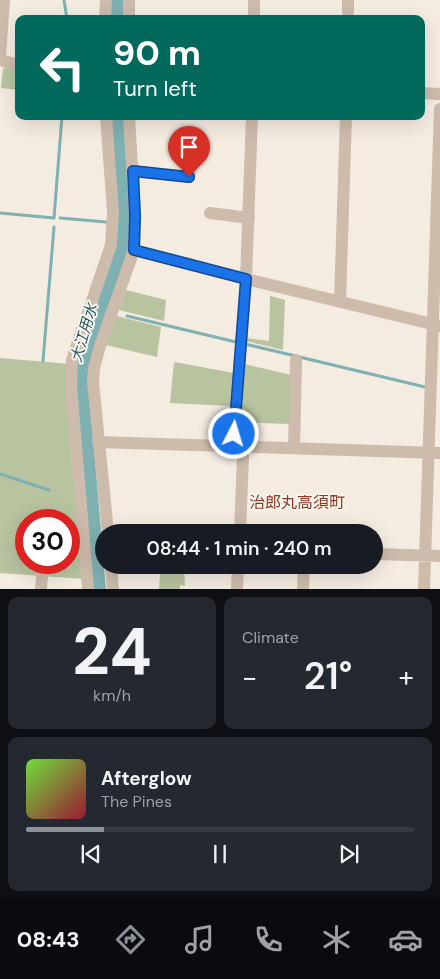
<!DOCTYPE html>
<html lang="en">
<head>
<meta charset="utf-8">
<style>
  :root { --surface:#171b24; --page:#242831; --text:#f1f3f6; --muted:#9ea1a6; --line:#363941; --accent:#8c9099 }
  body { margin:0; font-family:"DM Sans","Noto Sans JP",sans-serif; background:var(--page); color:var(--text); height:100vh; display:flex; flex-direction:column; font-size:19px; white-space:nowrap }
  * { box-sizing:border-box; margin:0 }
  p { font-size:16px; color:var(--muted) }
  .icon { flex:none; width:28px; height:28px; fill:none; stroke:currentColor; stroke-width:2; stroke-linecap:round; stroke-linejoin:round }
  .map { position:relative; height:589px; overflow:hidden }
  .details { display:flex; flex-direction:column; gap:8px; padding:8px; background:#0d0f14; flex:1 }
  .details>* { flex:none }
  .guide { position:absolute; left:15px; top:15px; width:410px; height:105px; border-radius:10px; box-shadow:0 5px 20px #0002; background:#00695c; color:#fff; overflow:hidden }
  .speed { position:absolute; left:15px; top:509px; display:flex; gap:10px; font-size:25px; font-weight:700; text-align:center }
  .speed>* { display:grid; place-content:center; width:65px; height:65px; border-radius:50%; background:var(--surface); box-shadow:0 5px 20px #0002; line-height:1 }
  .speed .limit { border:8px solid #d22; background:#fff; color:#111 }
  .pin { position:absolute; display:grid; place-items:center; width:42px; height:42px; color:#fff; margin:-51px -21px; border-radius:50% 50% 50% 0; rotate:-45deg; box-shadow:0 0 5px #0007 }
  .pin .icon { rotate:45deg }
  .me { position:absolute; width:55px; margin:-28px; rotate:5deg; stroke-linejoin:round; filter:drop-shadow(0 0 4px #0008) }
  .turn { display:flex; align-items:center; gap:18px; height:105px; padding:0 15px; font-size:22px }
  .turn .icon { width:65px; height:65px; stroke-width:2.5 }
  .turn b { display:block; font-size:35px; line-height:42px }
  .big { font-size:38px; font-weight:600; line-height:1.1 }
  .details .widget { flex:1; display:flex; flex-direction:column; justify-content:center; gap:8px; min-width:0; padding:0 18px; border-radius:10px; background:var(--page) }
  .details .dial { align-items:center; gap:0 }
  .dial b { font-size:65px; line-height:1 }
  .song { display:flex; align-items:center; gap:15px }
  .cover { width:60px; height:60px; border-radius:8px; background:linear-gradient(135deg,hsl(100 70% 55%),hsl(350 70% 35%)) }
  .played { height:5px; border-radius:2px; background:linear-gradient(90deg,var(--accent) 20%,var(--line) 20%) }
  .keys { display:flex; justify-content:space-around; direction:ltr }
  .heat { display:flex; justify-content:space-between; align-items:center; font-size:28px; direction:ltr }
  .details .tiles { flex:1; display:grid; gap:8px; grid-template-columns:1fr 1fr }
  .widget:last-child { grid-column:span 2 }
  .trip { position:absolute; left:95px; top:524px; width:288px; height:50px; border-radius:25px; background:var(--surface); box-shadow:0 5px 20px #0002; font-weight:600; line-height:50px; text-align:center }
  .tabs { display:flex; height:80px; justify-content:space-around; align-items:center; background:#090b0e; color:var(--muted) }
  .tabs .icon { width:35px; height:35px }
  .tabs .current { color:var(--accent) }
  .tabs b { font-size:22px; color:var(--text) }
  .map>svg:first-child { display:block }
  .green { fill:#b8c4a0; fill-rule:evenodd }
  .water { fill:#7fb0b2 }
  .lines { fill:none; stroke-linecap:round; stroke-linejoin:round }
  .stream { stroke:#7fb0b2; stroke-width:3 }
  .minor { stroke:#cdbbac; stroke-width:12 }
  .route-casing { stroke:#114b97; stroke-width:12 }
  .route { stroke:#1a73e8; stroke-width:9 }
  .labels { text-anchor:middle; dominant-baseline:central; stroke-width:4; stroke-linejoin:round; paint-order:stroke }
  .water-label { font-size:15px; font-style:italic; fill:#1f5a5e; stroke:#fbf5ee }
  .quarter-label { font-size:16px; fill:#8c3b22; stroke:#fbf5ee }
</style>
</head>
<body>
<div class="map">
<svg width="440" height="589" viewBox="0 0 440 589">
  <rect width="100%" height="100%" fill="#f4ebe1"/>
  <path class="green" d="M7 66 19 69V90L1 88 3 69Z
    M126 290 166 300 164 321 119 310Z
    M270 296 285 300 283 350 246 341V338L269 341Z
    M117 316 161 327 157 357 106 345Z
    M0 358 70 364 84 579 0 573ZM26 520H69V562H26Z
    M174 362 234 373 231 406 170 403Z
    M244 364 291 375 289 424 238 422Z
    M146 565H184L185 586 180 585V589H159L160 574H152L153 566Z"/>
  <path class="water" d="M110 0H124V19H109Z
    M110 116H125L131 215 130 242 89 390 106 589H91L75 369 114 247Z"/>
  <g class="lines">
    <path class="stream" d="M64 0 67 19
      M0 213 54 218 62 116
      M60 218 106 222
      M127 316 236 342
      M245 344 425 387
      M43 361 54 227
      M0 474 49 490"/>
    <path class="minor" d="M105 19 106 0
      M129 19V0
      M254 19V0
      M348 19V0
      M0 56 4 0
      M0 60 19 65
      M421 93 440 94
      M133 171 189 177 194 137
      M210 213 249 218
      M134 250 246 279 440 326
      M340 301 346 116
      M98 442 440 453
      M294 448 296 360
      M108 530 124 532
      M108 532 93 382 94 368 100 346 134 250 135 216 129 116
      M240 532 243 457 234 434 246 279 252 116
      M374 554 440 556
      M111 565 113 589
      M41 589 42 577
      M88 589 71 386 72 360 76 348 111 245 113 212 106 116
      M237 589 238 565
      M303 589 304 565
      M424 589 440 109"/>
  </g>
  <g class="lines">
    <g class="route-casing">
      <path id="route" d="M189 177 133 171 135 216 134 250 246 279 234 434"/>
    </g>
    <use href="#route" class="route"/>
  </g>
  <g class="labels">
    <g class="water-label">
      <text transform="translate(84 333) rotate(-74)">大江用水</text>
    </g>
    <g class="quarter-label">
      <text x="297" y="502">治郎丸高須町</text>
    </g>
  </g>
</svg>
<div class="speed"><div class="limit">30</div></div>
<div class="pin" style="left:189px;top:177px;background:#d93025"><svg class="icon" aria-label="arrive" viewBox="0 0 24 24"><path d="M6 21V4h12l-3 4 3 4H6"/></svg></div>
<svg class="me" style="left:234px;top:434px" viewBox="-20 -20 40 40"><circle r="17" fill="#1a73e8" stroke="#fff" stroke-width="3"/><path d="M0-11L8 9 0 5-8 9z" fill="#fff"/></svg>
<div class="trip">08:44 · 1 min · 240 m</div>
<div class="guide">
<div class="turn"><svg class="icon" aria-label="left" viewBox="0 0 24 24"><path d="M17 20v-9H6M10 6l-5 5 5 5"/></svg><div><b>90 m</b>Turn left</div></div>
</div>
</div>
<section class="details">
<div class="tiles">
<div class="widget dial"><b>24</b><p>km/h</p></div>
<div class="widget"><p>Climate</p>
<div class="heat"><a>−</a><b class="big">21°</b><a>+</a></div>
</div>
<div class="widget">
<div class="song"><i class="cover"></i><div><b>Afterglow</b><p>The Pines</p></div></div>
<div class="played"></div>
<div class="keys"><svg class="icon" aria-label="previous" viewBox="0 0 24 24"><path d="M18 5L8 12l10 7zM5 5v14"/></svg><svg class="icon" aria-label="pause" viewBox="0 0 24 24"><path d="M8 5v14M16 5v14"/></svg><svg class="icon" aria-label="next" viewBox="0 0 24 24"><path d="M6 5l10 7-10 7zM19 5v14"/></svg></div>
</div>
</div>
</section>
<nav class="tabs">
<b>08:43</b>
<svg class="icon current" aria-label="directions" viewBox="0 0 24 24"><path d="M12 3l9 9-9 9-9-9zM9 14v-3h6M13 9l2 2-2 2"/></svg>
<svg class="icon" aria-label="music" viewBox="0 0 24 24"><path d="M9 18V5l10-2v13"/><circle cx="6" cy="18" r="3"/><circle cx="16" cy="16" r="3"/></svg>
<svg class="icon" aria-label="phone" viewBox="0 0 24 24"><path d="M5 4h4l2 5-3 2q2 4 5 5l2-3 5 2v4C11 20 4 13 5 4z"/></svg>
<svg class="icon" aria-label="climate" viewBox="0 0 24 24"><path d="M12 3v18M4 7l16 10M4 17L20 7"/></svg>
<svg class="icon" aria-label="car" viewBox="0 0 24 24"><path d="M5 17H2v-5l4-1 3-4h7l3 4 3 1v5h-3M9 17h6M6 11h13"/><circle cx="7" cy="17" r="2"/><circle cx="17" cy="17" r="2"/></svg>
</nav>
</body>
</html>
